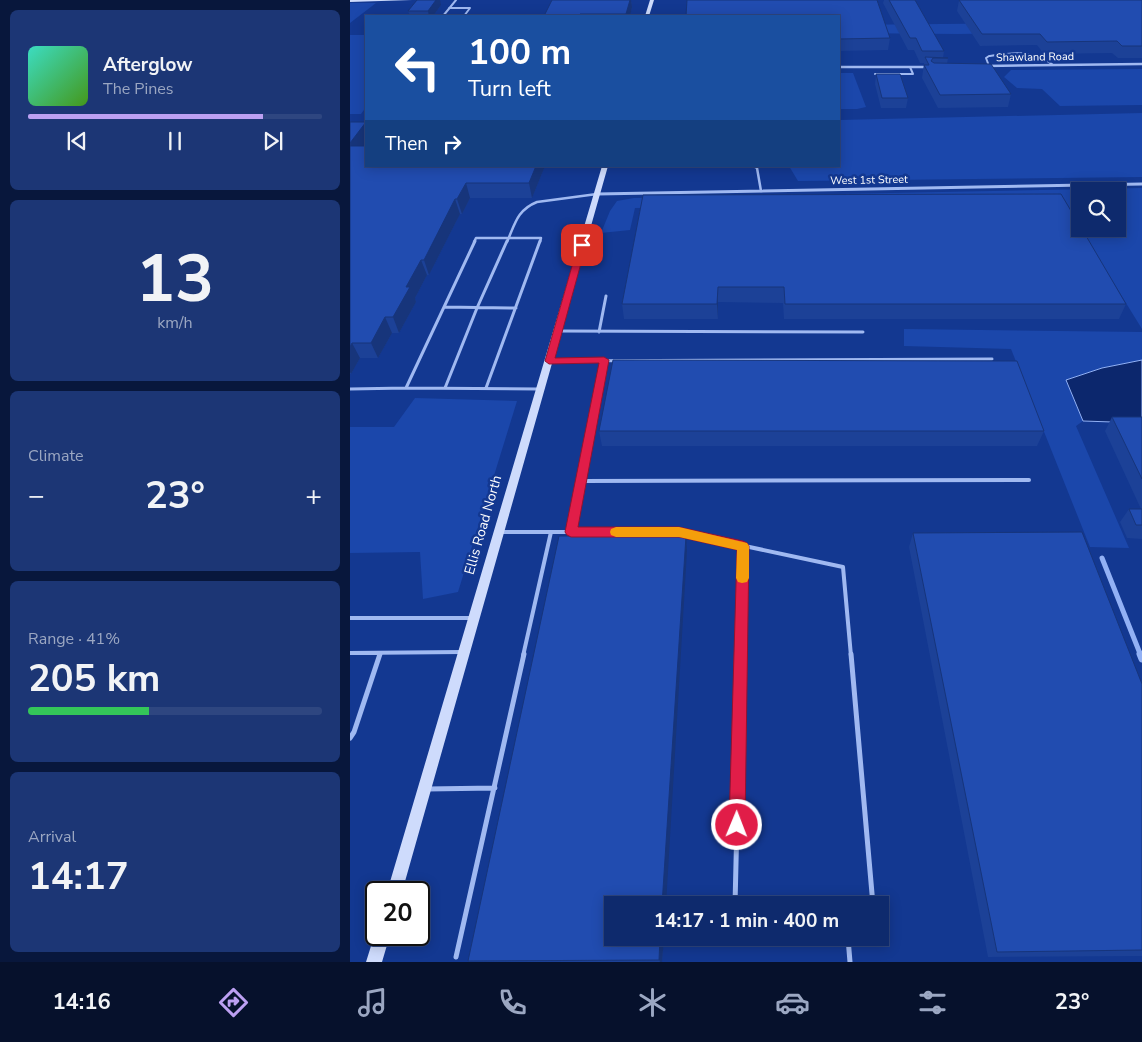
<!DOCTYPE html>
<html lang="en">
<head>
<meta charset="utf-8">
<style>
  :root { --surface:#0e2a6d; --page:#1c3675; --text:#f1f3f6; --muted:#9ba7c2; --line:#2e4680; --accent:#bca0f2 }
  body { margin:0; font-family:"Nunito Sans",sans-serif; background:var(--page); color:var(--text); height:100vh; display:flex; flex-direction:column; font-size:19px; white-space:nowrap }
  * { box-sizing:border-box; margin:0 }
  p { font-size:16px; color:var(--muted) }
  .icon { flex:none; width:28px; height:28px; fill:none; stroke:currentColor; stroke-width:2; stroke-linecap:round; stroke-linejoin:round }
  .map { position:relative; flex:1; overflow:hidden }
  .drawer { display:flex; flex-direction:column; gap:10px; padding:10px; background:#08173c; width:350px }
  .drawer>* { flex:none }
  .top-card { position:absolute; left:15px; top:15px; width:475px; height:152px; border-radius:0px; box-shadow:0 2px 12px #0003,0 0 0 1px var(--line); background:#1a4fa0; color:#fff; overflow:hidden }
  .buttons { position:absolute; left:721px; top:182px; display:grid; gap:10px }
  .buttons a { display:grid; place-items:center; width:55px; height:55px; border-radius:0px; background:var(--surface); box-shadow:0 2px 12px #0003,0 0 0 1px var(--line); font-size:25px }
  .speed { position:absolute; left:15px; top:881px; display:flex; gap:10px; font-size:25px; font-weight:700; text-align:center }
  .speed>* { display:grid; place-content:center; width:65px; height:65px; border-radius:50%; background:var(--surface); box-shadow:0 2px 12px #0003,0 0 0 1px var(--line); line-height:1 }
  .speed .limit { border:2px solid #111; border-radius:8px; background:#fff; color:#111 }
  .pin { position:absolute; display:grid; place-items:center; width:42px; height:42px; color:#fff; margin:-21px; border-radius:10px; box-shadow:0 2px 8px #0006 }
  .me { position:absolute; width:55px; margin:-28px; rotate:1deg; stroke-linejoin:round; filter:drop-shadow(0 0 4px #0008) }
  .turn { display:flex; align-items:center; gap:18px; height:105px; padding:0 20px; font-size:22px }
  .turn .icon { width:65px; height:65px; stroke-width:2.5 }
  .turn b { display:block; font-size:35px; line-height:42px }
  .then { display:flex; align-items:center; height:48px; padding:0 20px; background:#0003; gap:10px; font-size:19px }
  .big { font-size:38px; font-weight:700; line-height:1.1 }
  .drawer .card { flex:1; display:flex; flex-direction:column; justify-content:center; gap:8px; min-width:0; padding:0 18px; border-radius:8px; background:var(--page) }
  .drawer .dial { align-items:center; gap:0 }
  .dial b { font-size:65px; line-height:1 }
  .song { display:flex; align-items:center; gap:15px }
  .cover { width:60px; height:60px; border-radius:8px; background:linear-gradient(135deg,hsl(170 70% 55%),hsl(100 70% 35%)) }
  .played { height:5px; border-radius:2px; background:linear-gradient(90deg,var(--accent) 80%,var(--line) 80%) }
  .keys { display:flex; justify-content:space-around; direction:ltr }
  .heat { display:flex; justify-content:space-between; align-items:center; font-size:28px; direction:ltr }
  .charge { height:8px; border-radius:4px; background:linear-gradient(90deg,#34c759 41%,var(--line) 0) }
  .trip { position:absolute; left:254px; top:896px; width:285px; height:50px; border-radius:0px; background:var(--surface); box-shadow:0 2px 12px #0003,0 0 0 1px var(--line); font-weight:700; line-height:50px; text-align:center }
  .dock { display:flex; height:80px; justify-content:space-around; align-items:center; background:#06112c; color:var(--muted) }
  .dock .icon { width:35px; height:35px }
  .dock .active { color:var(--accent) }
  .dock b { font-size:22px; color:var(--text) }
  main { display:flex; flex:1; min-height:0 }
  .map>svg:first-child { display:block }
  .green { fill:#1b47ab; fill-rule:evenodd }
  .water { fill:#0c276d; stroke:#92b1f5 }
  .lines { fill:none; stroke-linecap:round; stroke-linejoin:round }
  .stream-far1 { stroke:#92b1f5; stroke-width:5 }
  .stream { stroke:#92b1f5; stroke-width:7 }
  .lane-far4 { stroke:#a0b9f1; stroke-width:2 }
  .lane-far3 { stroke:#a0b9f1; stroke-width:2.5 }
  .lane-far2 { stroke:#a0b9f1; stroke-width:3 }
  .lane-far1 { stroke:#a0b9f1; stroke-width:4 }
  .lane { stroke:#a0b9f1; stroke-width:5 }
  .street-far1 { stroke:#a0b9f1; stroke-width:2.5 }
  .street { stroke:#a0b9f1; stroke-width:3 }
  .secondary { fill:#cedbfc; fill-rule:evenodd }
  .wall { fill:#1c4197 }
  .shaded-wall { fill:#17357b }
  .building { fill:#214cb0; stroke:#17357b }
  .route { fill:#e11d48; stroke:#92132f }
  .slow { fill:#f59e0b }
  .labels { text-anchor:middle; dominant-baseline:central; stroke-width:5; stroke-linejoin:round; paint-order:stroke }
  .far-street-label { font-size:11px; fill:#fff; stroke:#133891 }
  .street-label { font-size:14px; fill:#fff; stroke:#133891 }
</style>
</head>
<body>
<main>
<section class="drawer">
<div class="card">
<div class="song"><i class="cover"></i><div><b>Afterglow</b><p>The Pines</p></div></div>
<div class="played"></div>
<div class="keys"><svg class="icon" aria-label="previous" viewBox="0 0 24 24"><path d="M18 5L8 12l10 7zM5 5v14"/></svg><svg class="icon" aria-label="pause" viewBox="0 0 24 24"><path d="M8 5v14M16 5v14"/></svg><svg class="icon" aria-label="next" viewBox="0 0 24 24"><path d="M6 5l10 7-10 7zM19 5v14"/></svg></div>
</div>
<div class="card dial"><b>13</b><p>km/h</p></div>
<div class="card"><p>Climate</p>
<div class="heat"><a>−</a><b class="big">23°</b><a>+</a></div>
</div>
<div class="card"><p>Range · 41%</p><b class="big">205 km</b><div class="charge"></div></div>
<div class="card"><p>Arrival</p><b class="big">14:17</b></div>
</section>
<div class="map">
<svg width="792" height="962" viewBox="0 0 792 962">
  <rect width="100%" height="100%" fill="#133891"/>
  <path class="green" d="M0 3H26L0 23Z
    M792 22V31L608 34 489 33V25Z
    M0 35H16V107L11 114H0Z
    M792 69V105L710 106 692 89 667 88 654 77 661 70Z
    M489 73H503L516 107 507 109H489Z
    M792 113V177L448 181 439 166H489V120Z
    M792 188V329L715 204 285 208 280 230 251 233 260 211 267 201 284 198ZM730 191H768V229H730Z
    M554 329 792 332V360L752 368 716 380 733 421 726 426 779 548 740 547 661 349 554 346Z
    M65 398 167 401 108 592 73 599 70 552 0 553V427H44Z"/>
  <path class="water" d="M792 360V423L733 421 716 380 752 368Z"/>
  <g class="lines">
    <path class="stream-far1" d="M752 558 791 656"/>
    <path class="stream" d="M790 654 792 659"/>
    <path class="lane-far4" d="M99 8H120L114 16
      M93 16 106 0
      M639 66 636 58 639 56C661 53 685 49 703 65
      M525 74H563L560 67"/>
    <path class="lane-far3" d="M403 166 407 168 411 191
      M124 242 126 238H191L190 242
      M157 242C165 224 167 210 187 202L247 194"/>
    <path class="lane-far2" d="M125 241 56 388 189 389
      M94 307 166 308
      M208 331 513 332
      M249 332 256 296
      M199 361 642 359
      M95 388 127 308 157 241
      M136 388 190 241
      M0 389 56 388
      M242 421 254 360"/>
    <path class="lane-far1" d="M232 481 679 480
      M150 532H221L242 420
      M221 532H329L493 567 501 656
      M0 618H122
      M0 653 112 652
      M29 656 30 653
      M173 656 201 532
      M391 656 393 546"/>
    <path class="lane" d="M501 654 523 905
      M0 738 4 732 30 654
      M77 789 145 788
      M385 905 391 654
      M498 938 500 962
      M106 957 174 654"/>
    <path class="street-far1" d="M635 66 792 64
      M489 67H579"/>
    <path class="street" d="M247 194 792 184"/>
    <path class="secondary" d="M0 0H62L0 2Z
      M300 0H304L299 16H295Z
      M252 166H258L52 892H37Z
      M26 930V935H40L32 962H16Z"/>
  </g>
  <path class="wall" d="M202 0H281L282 7 280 16H194Z
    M534 0H555L594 51 593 58H598L597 64 661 94 658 107 588 108 572 78 574 63H570L564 50H558L533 3Z
    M609 0H792V58H768L762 53 694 54 687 45 630 46 607 11Z
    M91 5 83 16H60L58 11Z
    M489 16 540 38 538 50 489 51Z
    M526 74 558 98 556 108H531L525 84Z
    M0 122 14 146 195 166 182 198H120L112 214H110L79 275H77L65 298 66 302 49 333H42L28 358H10L1 374H0Z
    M293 195 776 304 769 319H434L433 303 368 302V319H274L272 304Z
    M762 417H792V539L777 538 770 522 779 509H791L755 431Z
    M249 431H694L687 446H252Z
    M563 533 792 684V956L638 957 559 547Z
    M337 551 262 938H314L312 962H119L118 961Z"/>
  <path class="shaded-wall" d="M86 0H90L91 5 83 16H79L78 11Z
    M280 0H281L282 7 280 16H277L276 14Z
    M16 123V143L4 159 0 151V143Z
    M186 166H195L182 198 179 183Z
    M116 183 120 198 112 214 107 199Z
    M105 199 110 214 79 275 74 260Z
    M71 260 77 275 65 298 66 302 49 333 43 317 56 287Z
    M368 287V319L367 304Z
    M35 317 42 333 28 358 21 343Z
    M2 343 10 358 1 374 0 372V347Z
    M336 536 337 551 316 905H312Z
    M310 938H314L312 962H310L309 960Z"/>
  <path class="building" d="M67 0H86L78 11H58Z
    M202 0H280L276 14H230L229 16H194Z
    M337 0H527L540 38 489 39V16H336Z
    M539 0H565L594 51H572L566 38H560Z
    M609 0H792V46H772L767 41 697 42 690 34H632Z
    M575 57 598 58H583L581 61 584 63 641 64 661 94 590 95 574 65H579Z
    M526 74H550L558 98H532Z
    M0 122H16L0 143Z
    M0 146H16V166H186L179 183H116L107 199H105L74 260H71L56 287H60L43 317H35L21 343H2L0 347Z
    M711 194 730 226V229H732L776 304H435L434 287H368L367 304H272L293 195Z
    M263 360 667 361 694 431H249Z
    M762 417H792V479Z
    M779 509H792V525H786Z
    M732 532 792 684V950L647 952 563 533Z
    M209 536H336L312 905H262V938H310L309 960 118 961Z"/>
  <path class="route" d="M232 243 236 245 205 358 254 357 259 360 228 527H329L393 541 397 543 399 546 395 825 392 831 387 833 381 831 379 825 387 550 329 537H221L217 535 215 532 249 363 199 364 195 361 228 245Z"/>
  <path class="slow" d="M266 527H329L397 543 399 546V578L397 582 392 583 388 582 386 578 387 550 329 537H266L261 535 260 532 261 529Z"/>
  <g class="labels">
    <g class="far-street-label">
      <text transform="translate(685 57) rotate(-1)">Shawland Road</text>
      <text transform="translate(519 180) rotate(-1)">West 1st Street</text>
    </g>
    <g class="street-label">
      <text transform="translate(133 525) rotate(-74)">Ellis Road North</text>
    </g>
  </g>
</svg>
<div class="buttons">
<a><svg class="icon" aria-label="search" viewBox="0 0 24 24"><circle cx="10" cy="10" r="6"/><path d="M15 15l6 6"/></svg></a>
</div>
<div class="speed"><div class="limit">20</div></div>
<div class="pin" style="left:232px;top:245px;background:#d93025"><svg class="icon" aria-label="arrive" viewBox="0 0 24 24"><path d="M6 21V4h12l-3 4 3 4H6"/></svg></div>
<svg class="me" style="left:387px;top:825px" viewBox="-20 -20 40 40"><circle r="17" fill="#e11d48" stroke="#fff" stroke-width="3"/><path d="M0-11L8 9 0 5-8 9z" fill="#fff"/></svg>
<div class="trip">14:17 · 1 min · 400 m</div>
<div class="top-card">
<div class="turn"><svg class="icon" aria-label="left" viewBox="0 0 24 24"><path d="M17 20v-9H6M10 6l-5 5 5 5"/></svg><div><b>100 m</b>Turn left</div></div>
<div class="then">Then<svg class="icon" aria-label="right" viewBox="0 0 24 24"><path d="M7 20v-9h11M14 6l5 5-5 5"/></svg></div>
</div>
</div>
</main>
<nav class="dock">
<b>14:16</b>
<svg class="icon active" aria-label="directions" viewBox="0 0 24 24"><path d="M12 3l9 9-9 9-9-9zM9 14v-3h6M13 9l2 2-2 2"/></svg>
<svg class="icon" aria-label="music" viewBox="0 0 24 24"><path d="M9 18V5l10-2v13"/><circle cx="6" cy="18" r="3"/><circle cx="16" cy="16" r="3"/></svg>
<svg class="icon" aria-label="phone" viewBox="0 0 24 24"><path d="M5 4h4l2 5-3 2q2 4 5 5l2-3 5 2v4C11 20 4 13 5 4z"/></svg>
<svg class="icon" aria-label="climate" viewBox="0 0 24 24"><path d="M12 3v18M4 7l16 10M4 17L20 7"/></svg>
<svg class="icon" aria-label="car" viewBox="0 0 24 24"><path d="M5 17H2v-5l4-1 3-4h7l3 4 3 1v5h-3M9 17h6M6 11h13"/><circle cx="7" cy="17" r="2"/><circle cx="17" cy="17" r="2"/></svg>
<svg class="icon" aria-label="filters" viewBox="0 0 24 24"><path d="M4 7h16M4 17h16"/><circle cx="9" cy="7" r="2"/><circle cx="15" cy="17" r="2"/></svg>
<b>23°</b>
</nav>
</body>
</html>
